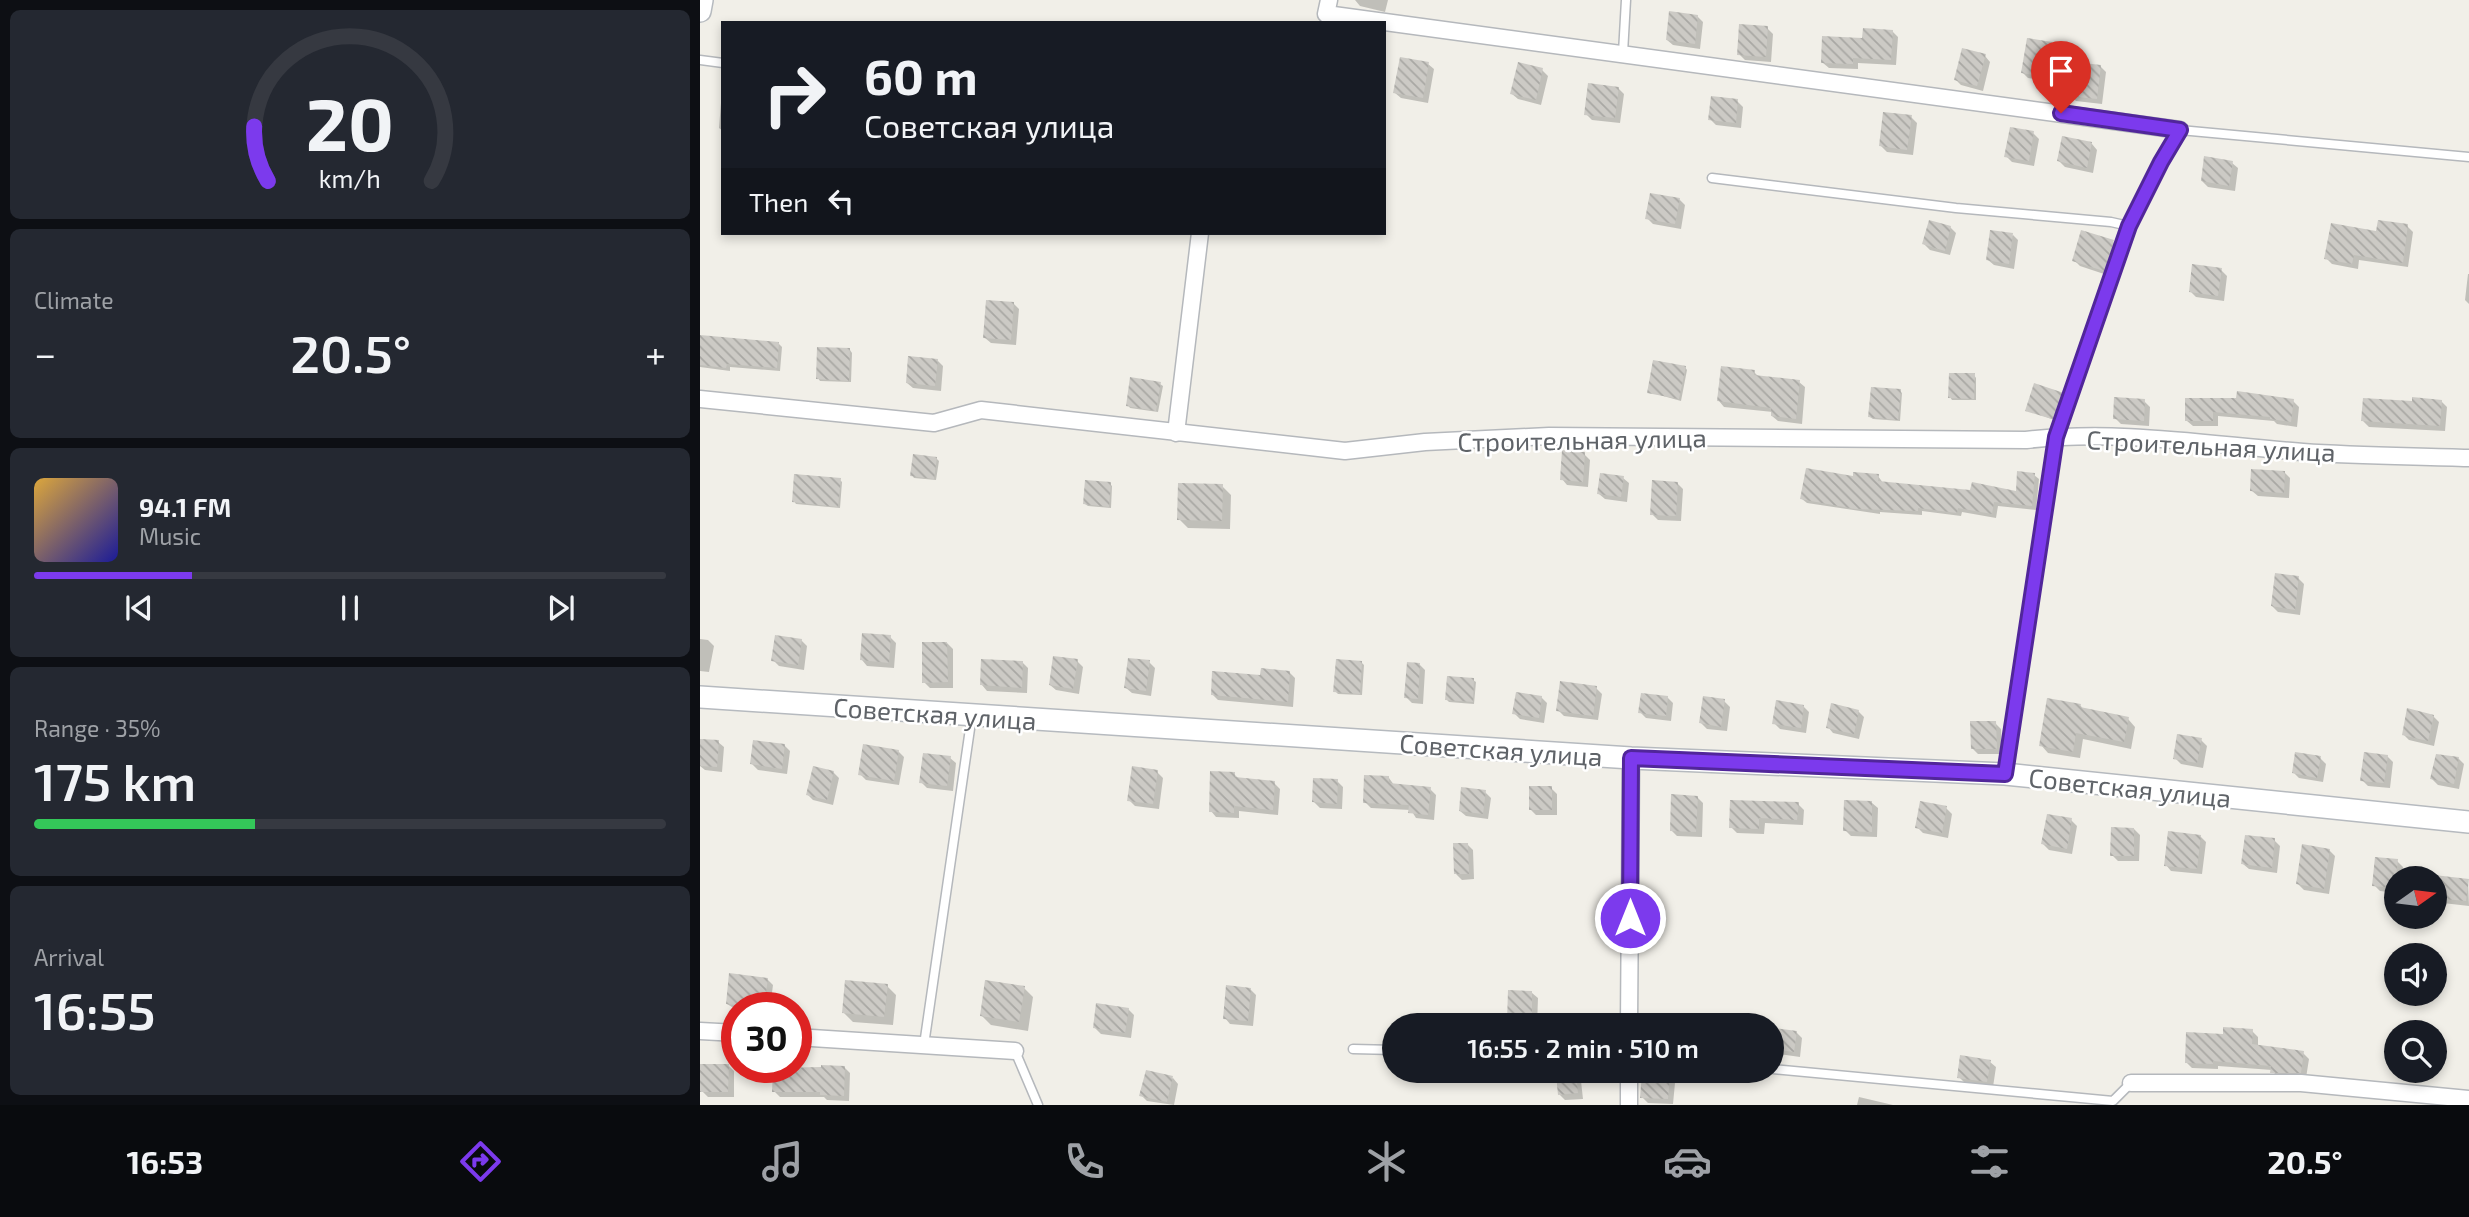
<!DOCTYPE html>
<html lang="en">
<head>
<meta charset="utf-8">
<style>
  :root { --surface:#171b24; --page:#242831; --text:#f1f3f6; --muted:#9ea1a6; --line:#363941; --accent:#7c3aed }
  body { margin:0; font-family:"Exo 2",sans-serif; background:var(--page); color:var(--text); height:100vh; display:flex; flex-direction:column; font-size:26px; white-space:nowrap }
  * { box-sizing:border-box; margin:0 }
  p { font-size:23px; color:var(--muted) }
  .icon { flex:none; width:38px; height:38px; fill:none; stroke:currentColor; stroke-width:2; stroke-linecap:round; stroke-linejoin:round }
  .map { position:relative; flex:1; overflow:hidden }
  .details { display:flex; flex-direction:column; gap:10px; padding:10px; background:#0d0f14; width:700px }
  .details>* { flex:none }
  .hud { position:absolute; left:21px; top:21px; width:665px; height:214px; border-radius:0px; box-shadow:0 4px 10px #0003; background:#171b24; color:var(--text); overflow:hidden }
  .needle { width:46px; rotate:76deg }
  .buttons { position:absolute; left:1684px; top:866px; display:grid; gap:14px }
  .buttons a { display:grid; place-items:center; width:63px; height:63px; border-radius:50%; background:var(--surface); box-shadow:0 4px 10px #0003; font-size:35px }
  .speed { position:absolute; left:21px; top:992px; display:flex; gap:14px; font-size:35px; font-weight:700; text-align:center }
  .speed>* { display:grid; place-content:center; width:91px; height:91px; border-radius:50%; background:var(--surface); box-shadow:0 4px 10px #0003; line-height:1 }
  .speed .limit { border:10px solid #d22; background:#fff; color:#111 }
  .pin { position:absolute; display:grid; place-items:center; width:60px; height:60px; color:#fff; margin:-72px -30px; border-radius:50% 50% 50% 0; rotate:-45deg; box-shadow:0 0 7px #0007 }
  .pin .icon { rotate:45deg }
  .me { position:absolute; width:77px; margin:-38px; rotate:0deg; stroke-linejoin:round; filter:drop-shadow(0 0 5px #0008) }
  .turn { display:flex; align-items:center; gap:24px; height:147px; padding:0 28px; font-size:32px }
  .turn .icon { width:91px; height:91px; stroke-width:2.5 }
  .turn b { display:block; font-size:49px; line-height:60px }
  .then { display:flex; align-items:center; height:66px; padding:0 28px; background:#0003; gap:14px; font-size:26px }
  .big { font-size:52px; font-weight:600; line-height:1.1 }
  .details .card { flex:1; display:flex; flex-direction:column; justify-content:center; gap:10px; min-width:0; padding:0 24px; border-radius:10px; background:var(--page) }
  .details .dial { align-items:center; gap:0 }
  .dial svg { height:182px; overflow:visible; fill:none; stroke:var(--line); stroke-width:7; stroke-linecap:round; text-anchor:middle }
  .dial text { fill:var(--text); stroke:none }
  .song { display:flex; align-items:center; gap:21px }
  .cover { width:84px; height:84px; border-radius:10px; background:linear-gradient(135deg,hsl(40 70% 55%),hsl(240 70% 35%)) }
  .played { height:7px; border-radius:4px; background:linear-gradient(90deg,var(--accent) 25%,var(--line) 25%) }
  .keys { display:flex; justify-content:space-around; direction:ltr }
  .heat { display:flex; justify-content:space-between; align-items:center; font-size:38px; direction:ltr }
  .charge { height:10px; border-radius:5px; background:linear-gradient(90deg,#34c759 35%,var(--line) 0) }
  .trip { position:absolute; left:682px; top:1013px; width:402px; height:70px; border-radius:35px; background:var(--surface); box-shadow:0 4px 10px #0003; font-weight:600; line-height:70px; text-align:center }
  .tab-bar { display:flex; height:112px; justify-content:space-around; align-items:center; background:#090b0e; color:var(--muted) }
  .tab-bar .icon { width:49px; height:49px }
  .tab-bar .on { color:var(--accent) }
  .tab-bar b { font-size:32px; color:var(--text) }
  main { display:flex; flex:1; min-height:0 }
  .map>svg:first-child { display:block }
  .shadow { fill:#0003 }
  .building { fill:url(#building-back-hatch) }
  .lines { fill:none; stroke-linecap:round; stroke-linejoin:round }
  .service-casing { stroke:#b5b8bc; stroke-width:11 }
  .minor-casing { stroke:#b5b8bc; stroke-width:19 }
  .secondary-casing { stroke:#b6babf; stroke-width:24 }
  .service { stroke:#fff; stroke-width:8 }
  .minor { stroke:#fff; stroke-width:16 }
  .secondary { stroke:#fff; stroke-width:21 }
  .route-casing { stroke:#51269a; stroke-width:18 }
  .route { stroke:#7c3aed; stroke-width:12 }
  .labels { text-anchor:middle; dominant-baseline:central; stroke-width:5; stroke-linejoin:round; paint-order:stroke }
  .street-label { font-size:26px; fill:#5f6368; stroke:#fff }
</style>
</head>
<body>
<main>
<section class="details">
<div class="card dial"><svg viewBox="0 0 100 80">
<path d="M14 69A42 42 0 1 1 86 69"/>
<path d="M14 69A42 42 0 0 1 8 45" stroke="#7c3aed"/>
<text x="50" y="56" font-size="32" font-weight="700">20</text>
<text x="50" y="72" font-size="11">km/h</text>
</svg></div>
<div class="card"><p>Climate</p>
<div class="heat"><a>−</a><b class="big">20.5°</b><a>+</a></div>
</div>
<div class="card">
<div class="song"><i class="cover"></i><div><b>94.1 FM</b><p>Music</p></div></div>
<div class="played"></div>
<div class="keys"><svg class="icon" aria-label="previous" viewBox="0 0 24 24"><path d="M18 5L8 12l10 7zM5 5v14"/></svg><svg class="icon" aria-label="pause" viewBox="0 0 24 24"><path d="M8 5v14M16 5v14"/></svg><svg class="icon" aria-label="next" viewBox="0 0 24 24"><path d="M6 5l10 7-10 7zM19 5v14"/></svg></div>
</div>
<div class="card"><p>Range · 35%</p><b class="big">175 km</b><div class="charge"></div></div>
<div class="card"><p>Arrival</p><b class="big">16:55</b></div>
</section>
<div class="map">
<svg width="1769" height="1105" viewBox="0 0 1769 1105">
  <defs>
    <pattern id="building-back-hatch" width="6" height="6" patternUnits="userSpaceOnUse" patternTransform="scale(1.75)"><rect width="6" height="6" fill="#cccac5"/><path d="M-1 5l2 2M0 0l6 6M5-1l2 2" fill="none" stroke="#a9a8a4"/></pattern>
  </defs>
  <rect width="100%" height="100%" fill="#f1efe8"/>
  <path class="shadow" d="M655 0H688L685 12 660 6Z
    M997 16 1003 22 1000 49 973 45 967 40Z
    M1067 28 1073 34 1071 62 1045 60 1039 54Z
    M1192 31 1198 37 1196 65 1158 63V69L1129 68 1123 63 1164 40Z
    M1351 44 1357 50 1355 61 1400 66 1406 72 1402 104 1376 101 1370 95 1371 86 1328 78 1322 72Z
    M1285 56 1290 62 1283 91 1261 85 1256 80Z
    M728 64 734 69 728 103 701 98 695 93Z
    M842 70 848 76 841 105 818 99 812 94Z
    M918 88 924 94 920 123 892 120 886 114Z
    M1037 101 1043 107 1041 128 1016 125 1010 119Z
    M21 103H23V131L19 128Z
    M1211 117 1217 123 1213 155 1187 152 1181 146Z
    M1333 133 1339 139 1334 166 1312 162 1306 156Z
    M1363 138 1392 144 1397 150 1393 173 1365 167 1359 161Z
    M1532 163 1538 168 1535 191 1508 187 1502 181Z
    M979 199 985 205 981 229 953 224 947 218Z
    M1707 226 1713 232 1708 267 1659 260 1658 269 1632 264 1626 258 1678 233Z
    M1250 227 1256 233 1250 255 1230 250 1224 244Z
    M1313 235 1318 240 1314 269 1294 265 1288 260Z
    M1413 242 1419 248 1410 276 1380 266 1374 260Z
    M1521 270 1527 276 1524 301 1496 297 1491 292Z
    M1768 274H1769V304L1765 300Z
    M313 303 319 309 316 345 291 343 285 338Z
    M0 336 78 343 82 347 80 371 30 367V371L0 367Z
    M150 350 152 353 151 382 120 381 118 378Z
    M237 360 243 366 241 391 213 388 207 383Z
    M985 367 987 370 981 401 949 392Z
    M1054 372 1060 378 1099 382 1105 387 1102 424 1078 421 1072 416 1073 412 1024 407 1019 401Z
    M1274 375 1276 378V400H1252L1250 397Z
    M460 384 463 386 458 412 430 408 428 405Z
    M1200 391 1202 393 1200 421 1173 419 1170 417Z
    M1363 394 1366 397 1357 421 1327 410Z
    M1487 400 1593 401 1599 407 1597 427 1577 424 1574 421 1518 416V426H1493L1487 421Z
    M1444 401 1450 407 1449 426 1421 424 1415 418Z
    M1741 401 1747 407 1745 431 1669 427 1663 421 1713 403Z
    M884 454 890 460 888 487 867 485 862 479Z
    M236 458 239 461 236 480 214 478 212 475Z
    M1584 472 1590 478 1589 498 1558 496 1552 491Z
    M1334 475 1339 479 1336 510 1298 506 1296 518 1262 512 1261 516 1222 511V515L1180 512V514L1107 503 1102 499 1155 478 1178 476 1183 483 1272 492 1317 493Z
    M923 478 929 483 927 502 905 499 899 494Z
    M140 480 142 482 140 508 96 504 94 501Z
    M977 483 983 489 981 521 958 520 952 514Z
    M410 484 412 486 411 508 388 506 385 504Z
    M522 486 531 495 530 529 488 528 479 519Z
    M1598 578 1604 584 1600 615 1578 612 1572 606Z
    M190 637 196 643 194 668 167 666 162 660Z
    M0 639 8 640 14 646 9 672 0 671Z
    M101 640 107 646 104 670 79 666 73 660Z
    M247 643 253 649V688H230L224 682Z
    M377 661 383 667 379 694 356 690 350 685Z
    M322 662 328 668 327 693 287 691 282 685Z
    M449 662 455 668 451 696 432 693 426 688Z
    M661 662 664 665 662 695 638 694 635 691Z
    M719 664 725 670 723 704 712 703 706 697Z
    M589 672 595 678 593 707 518 700 512 694 562 677Z
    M773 680 776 682 774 704 749 702 747 700Z
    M896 688 902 694 898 720 864 716 858 710Z
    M841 697 847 703 844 723 820 719 814 713Z
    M967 697 973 703 971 721 946 718 940 712Z
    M1024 701 1030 707 1027 731 1007 729 1001 723Z
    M1380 705 1384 710 1428 719 1435 727 1431 749 1383 739 1380 758 1348 753 1341 745Z
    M1103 706 1109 712 1106 733 1080 729 1074 723Z
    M1158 711 1164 717 1159 739 1133 733 1128 727Z
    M1733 716 1739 722 1734 746 1709 740 1704 735Z
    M1295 723 1301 729 1302 754H1278L1273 749Z
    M1501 740 1507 746 1503 768 1481 764 1475 758Z
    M18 742 24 747 22 772 5 770 0 766V747Z
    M84 745 90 751 87 774 58 770 52 764Z
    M198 751 204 757 199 785 166 780 160 774Z
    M1687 756 1693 762 1690 788 1668 786 1662 780Z
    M250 758 256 763 253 791 227 788 221 782Z
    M1620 758 1626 764 1623 782 1599 778 1594 773Z
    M1758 758 1764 764 1759 789 1738 785 1732 779Z
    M133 772 139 778 133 805 113 800 107 794Z
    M457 772 463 778 459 809 435 806 429 800Z
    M534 774 540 780 574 783 580 789 578 815 539 811V818L516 817 511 811Z
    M689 778 694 785 730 789 736 795 734 820 716 818 711 810 671 808 665 802Z
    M637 781 643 787 642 809 620 808 614 802Z
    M851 788 857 794V815H836L830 809Z
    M785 792 791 798 788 819 766 816 760 811Z
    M997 797 1003 803 1002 837 977 836 971 830Z
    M1172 803 1178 808 1177 837 1151 836 1145 830Z
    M1098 804 1104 810 1103 825 1065 823 1064 834 1037 833 1031 827Z
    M1246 808 1252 814 1248 838 1223 833 1217 827Z
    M1371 820 1377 826 1372 854 1349 850 1343 844Z
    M1434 829 1440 835 1439 861H1418L1412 855Z
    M1500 836 1506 842 1502 874 1471 871 1466 865Z
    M1574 840 1580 846 1577 873 1549 869 1543 864Z
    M767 844 773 850 774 879 762 880 756 874Z
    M1629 850 1635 856 1629 894 1604 890 1598 884Z
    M1697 861 1703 867 1702 878H1696V893L1680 891 1674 885Z
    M1727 876 1768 881 1769 906 1734 902V878H1727Z
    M67 979 73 985 70 1008H37V1010L27 1004Z
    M187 986 196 995 193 1025 153 1022 143 1012Z
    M324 988 333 997 328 1031 291 1025 282 1016Z
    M550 989 556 995 553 1026 530 1024 525 1018Z
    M832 993 838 998 837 1026H814L809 1021Z
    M428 1009 434 1015 431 1038 401 1034 395 1028Z
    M1552 1031 1558 1037V1047L1603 1053 1609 1059 1606 1078H1578L1572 1070 1518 1066V1069L1492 1068 1486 1062 1524 1036Z
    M1097 1033 1102 1038 1100 1057 1079 1054 1073 1049Z
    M1290 1062 1296 1067 1293 1087 1265 1083 1259 1077Z
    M28 1065 34 1071V1097H8L2 1091Z
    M144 1067 150 1073 149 1101 127 1100 124 1097H80L74 1091Z
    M875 1075 881 1081 883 1099 865 1100 859 1094Z
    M969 1077 975 1083 973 1104 948 1103 942 1097Z
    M473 1078 478 1084 474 1105 447 1101 441 1095Z
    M1159 1097 1193 1105H1157Z"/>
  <path class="building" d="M969 11 998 15 995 44 966 40Z
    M1039 24 1068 26 1066 57 1037 55Z
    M1163 28 1193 30 1191 60 1153 58V64L1121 63 1122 36 1162 38Z
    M1327 38 1352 42 1349 59 1401 65 1397 99 1368 96 1370 81 1321 73Z
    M1262 48 1286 54 1277 86 1254 80Z
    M700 57 729 62 723 98 693 93Z
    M818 62 843 68 836 100 810 94Z
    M888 83 919 87 915 118 884 115Z
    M1011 96 1038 99 1036 123 1008 120Z
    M1183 112 1212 115 1207 150 1179 146Z
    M1310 127 1334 131 1329 161 1304 157Z
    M1362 136 1392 142 1387 168 1357 161Z
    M1504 156 1533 161 1529 186 1501 181Z
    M950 193 980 198 975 224 945 219Z
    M1229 220 1251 226 1245 251 1222 244Z
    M1678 220 1708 224 1703 263 1654 255 1652 264 1624 259 1631 223 1676 231Z
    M1290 230 1313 233 1309 264 1286 260Z
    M1381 230 1414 240 1404 271 1372 261Z
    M1492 264 1522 268 1518 296 1489 292Z
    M286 300 314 302 311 340 283 338Z
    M0 335 79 342 77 368 27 364 26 368 0 365Z
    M117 347 150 348 149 381 116 379Z
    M208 356 238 359 235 386 206 383Z
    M953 360 986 366 979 399 947 393Z
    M1021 366 1055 370 1054 375 1100 380 1096 419 1071 416V408L1017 401Z
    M1249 373H1275L1274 399 1248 398Z
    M430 377 461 382 456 411 426 406Z
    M1334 383 1364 393 1355 420 1325 411Z
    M1171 387 1201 389 1198 420 1168 417Z
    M1537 391 1594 399 1591 422 1570 419V417L1513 412V421H1485V398H1536Z
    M1414 397 1445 399 1444 421 1413 419Z
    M1712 397 1742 400 1740 426 1661 421 1663 398 1712 401Z
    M862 450 885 452 883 482 860 480Z
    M213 454 237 457 234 479 210 476Z
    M1106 468 1153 476V472L1179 474 1178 481 1270 490 1272 482 1316 491 1317 471 1335 473 1332 506 1294 502 1292 514 1258 508 1257 513 1218 508V511L1155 509 1100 499Z
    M1551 469 1585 471 1584 493 1550 491Z
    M900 473 924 476 921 497 897 494Z
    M94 474 141 478 138 507 92 502Z
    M385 480 411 482 409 507 383 504Z
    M952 480 978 482 976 516 950 515Z
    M478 483 523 484 522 521 477 520Z
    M1575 573 1599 576 1595 610 1571 606Z
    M162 633 191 635 189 663 160 660Z
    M75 635 102 639 98 665 71 661Z
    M222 642H247L248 682 222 683Z
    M353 656 378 659 373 689 349 685Z
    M428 658 450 660 446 691 424 688Z
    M281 659 323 661 322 688 280 685Z
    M636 659 662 661 660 694 633 692Z
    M707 662 720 663 718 699 704 698Z
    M561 668 590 671 588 702 511 695 512 671 560 675Z
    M747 676 774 678 773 702 745 700Z
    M860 681 897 686 893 716 856 711Z
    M816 692 842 696 839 718 812 714Z
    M941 693 968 696 966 716 938 713Z
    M1003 696 1025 699 1021 727 999 723Z
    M1347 698 1381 704 1380 707 1429 717 1424 742 1376 733 1373 752 1339 746Z
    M1076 700 1104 705 1101 728 1072 724Z
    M1131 703 1159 710 1154 734 1126 728Z
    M1707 708 1734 715 1728 741 1702 735Z
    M1270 721H1296L1297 749H1271Z
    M1477 734 1502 738 1497 763 1473 759Z
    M0 739 19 740 17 767 0 766Z
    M53 740 85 744 82 769 50 764Z
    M163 744 199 750 194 781 158 775Z
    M1595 752 1621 756 1617 778 1592 773Z
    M1664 752 1688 755 1684 783 1660 781Z
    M223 753 251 756 247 786 219 783Z
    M1736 754 1759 757 1754 784 1730 779Z
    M113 766 134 771 127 800 106 795Z
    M432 766 458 770 453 804 427 801Z
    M510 771 535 772V777L575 781 573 810 534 806V813L509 812Z
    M664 775 689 776V783L731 787 728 815 708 813 709 805 663 803Z
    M613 778 638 779 637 804 612 802Z
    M829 786H852V810H829Z
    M761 787 786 790 783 814 759 811Z
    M971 794 998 796 996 832 970 831Z
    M1030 800 1099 802 1097 820 1059 818V829L1029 828Z
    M1144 800 1172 801V832L1143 831Z
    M1220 801 1247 806 1242 833 1215 828Z
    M1347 814 1372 818 1367 849 1341 844Z
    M1411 827 1434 828V856H1410Z
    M1468 831 1501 835 1497 869 1464 866Z
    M1545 835 1575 838 1572 868 1541 864Z
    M753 843H768L769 874H754Z
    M1602 844 1630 849 1624 889 1596 884Z
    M1675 857 1698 859 1695 888 1672 886Z
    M1734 875 1769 879 1766 901 1734 898Z
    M29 973 68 978 64 1008 26 1004Z
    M145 980 188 984 184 1017 142 1013Z
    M285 980 325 986 319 1022 280 1016Z
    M526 985 551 988 548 1021 523 1019Z
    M808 990 832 991V1022L807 1021Z
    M396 1003 429 1008 425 1033 393 1028Z
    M1523 1027 1553 1029 1552 1044 1604 1051 1601 1073H1570L1571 1066 1513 1061V1064L1485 1063 1486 1032 1523 1034Z
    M1074 1028 1097 1031 1094 1052 1073 1049Z
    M1260 1055 1291 1060 1287 1082 1257 1078Z
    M0 1064H29L28 1092H0Z
    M121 1065 145 1066 144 1096 120 1095V1092H72L73 1068 121 1067Z
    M446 1070 473 1076 467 1102 439 1096Z
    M876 1073 878 1093 858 1095 856 1074Z
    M942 1073 970 1075 968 1099 940 1098Z"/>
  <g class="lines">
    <g class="service-casing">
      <path id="service" d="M923 53 926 0
        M0 60 23 63
        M1012 178 1256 208 1411 222 1429 226
        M1305 774 1356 437 1429 226 1461 162 1480 130 1769 157
        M224 1045 272 715
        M653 1049 695 1050
        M315 1051 338 1105
        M1073 1069 1413 1101 1431 1083"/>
    </g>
    <g class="minor-casing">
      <path id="minor" d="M629 0 626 14 1480 130
        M0 399 234 423 281 410 645 451 725 442 849 436 1326 440C1418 429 1511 445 1603 452 1658 456 1714 456 1769 458
        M476 433 500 233
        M929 1026 931 758
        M0 1031 37 1033
        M96 1037 315 1051
        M1431 1083H1601L1769 1099
        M929 1105V1071"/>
    </g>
    <g class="secondary-casing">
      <path id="secondary" d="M0 11 2 0
        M0 697 931 758 1305 774 1769 822"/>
    </g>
    <use href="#service" class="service"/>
    <use href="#minor" class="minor"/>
    <use href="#secondary" class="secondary"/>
  </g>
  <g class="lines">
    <g class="route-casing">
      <path id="route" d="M930 918 931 758 1305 774 1356 437 1429 226 1461 162 1480 130 1361 113"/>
    </g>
    <use href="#route" class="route"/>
  </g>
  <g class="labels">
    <g class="street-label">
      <text transform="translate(882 439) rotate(-1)">Строительная улица</text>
      <text transform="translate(1511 445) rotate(3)">Строительная улица</text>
      <text transform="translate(235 713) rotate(4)">Советская улица</text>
      <text transform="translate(801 749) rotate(4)">Советская улица</text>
      <text transform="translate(1430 787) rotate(6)">Советская улица</text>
    </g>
  </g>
</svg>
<div class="buttons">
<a><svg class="needle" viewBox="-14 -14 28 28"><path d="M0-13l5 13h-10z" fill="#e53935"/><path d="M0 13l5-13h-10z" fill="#9ea1a6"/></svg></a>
<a><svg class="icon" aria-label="sound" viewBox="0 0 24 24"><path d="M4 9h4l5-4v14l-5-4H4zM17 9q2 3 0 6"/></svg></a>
<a><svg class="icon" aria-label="search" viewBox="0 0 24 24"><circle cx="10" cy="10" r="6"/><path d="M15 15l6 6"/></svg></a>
</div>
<div class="speed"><div class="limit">30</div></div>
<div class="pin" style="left:1361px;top:113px;background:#d93025"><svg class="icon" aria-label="arrive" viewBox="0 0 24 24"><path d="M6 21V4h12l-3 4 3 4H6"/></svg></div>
<svg class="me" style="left:930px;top:918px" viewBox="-20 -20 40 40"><circle r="17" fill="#7c3aed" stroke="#fff" stroke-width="3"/><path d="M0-11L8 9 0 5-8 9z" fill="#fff"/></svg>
<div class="trip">16:55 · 2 min · 510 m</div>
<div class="hud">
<div class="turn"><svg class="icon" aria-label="right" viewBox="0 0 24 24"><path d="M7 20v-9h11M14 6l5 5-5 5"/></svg><div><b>60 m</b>Советская улица</div></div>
<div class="then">Then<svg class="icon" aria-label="left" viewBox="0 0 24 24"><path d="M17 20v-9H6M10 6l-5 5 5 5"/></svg></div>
</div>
</div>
</main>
<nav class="tab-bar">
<b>16:53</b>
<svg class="icon on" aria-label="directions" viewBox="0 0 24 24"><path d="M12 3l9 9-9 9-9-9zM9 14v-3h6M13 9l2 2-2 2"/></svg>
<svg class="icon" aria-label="music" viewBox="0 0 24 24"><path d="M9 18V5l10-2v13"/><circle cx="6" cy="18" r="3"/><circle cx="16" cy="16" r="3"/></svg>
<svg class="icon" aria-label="phone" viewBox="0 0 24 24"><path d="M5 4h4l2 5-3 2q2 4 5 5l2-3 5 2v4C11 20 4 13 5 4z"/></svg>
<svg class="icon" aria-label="climate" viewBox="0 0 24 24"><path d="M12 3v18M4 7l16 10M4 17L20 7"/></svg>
<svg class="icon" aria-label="car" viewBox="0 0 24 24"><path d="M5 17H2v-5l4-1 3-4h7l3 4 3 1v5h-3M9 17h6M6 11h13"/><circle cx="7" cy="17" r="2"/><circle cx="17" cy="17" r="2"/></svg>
<svg class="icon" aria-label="filters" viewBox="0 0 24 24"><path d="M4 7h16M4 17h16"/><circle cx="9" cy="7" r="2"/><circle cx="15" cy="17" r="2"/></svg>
<b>20.5°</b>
</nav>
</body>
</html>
